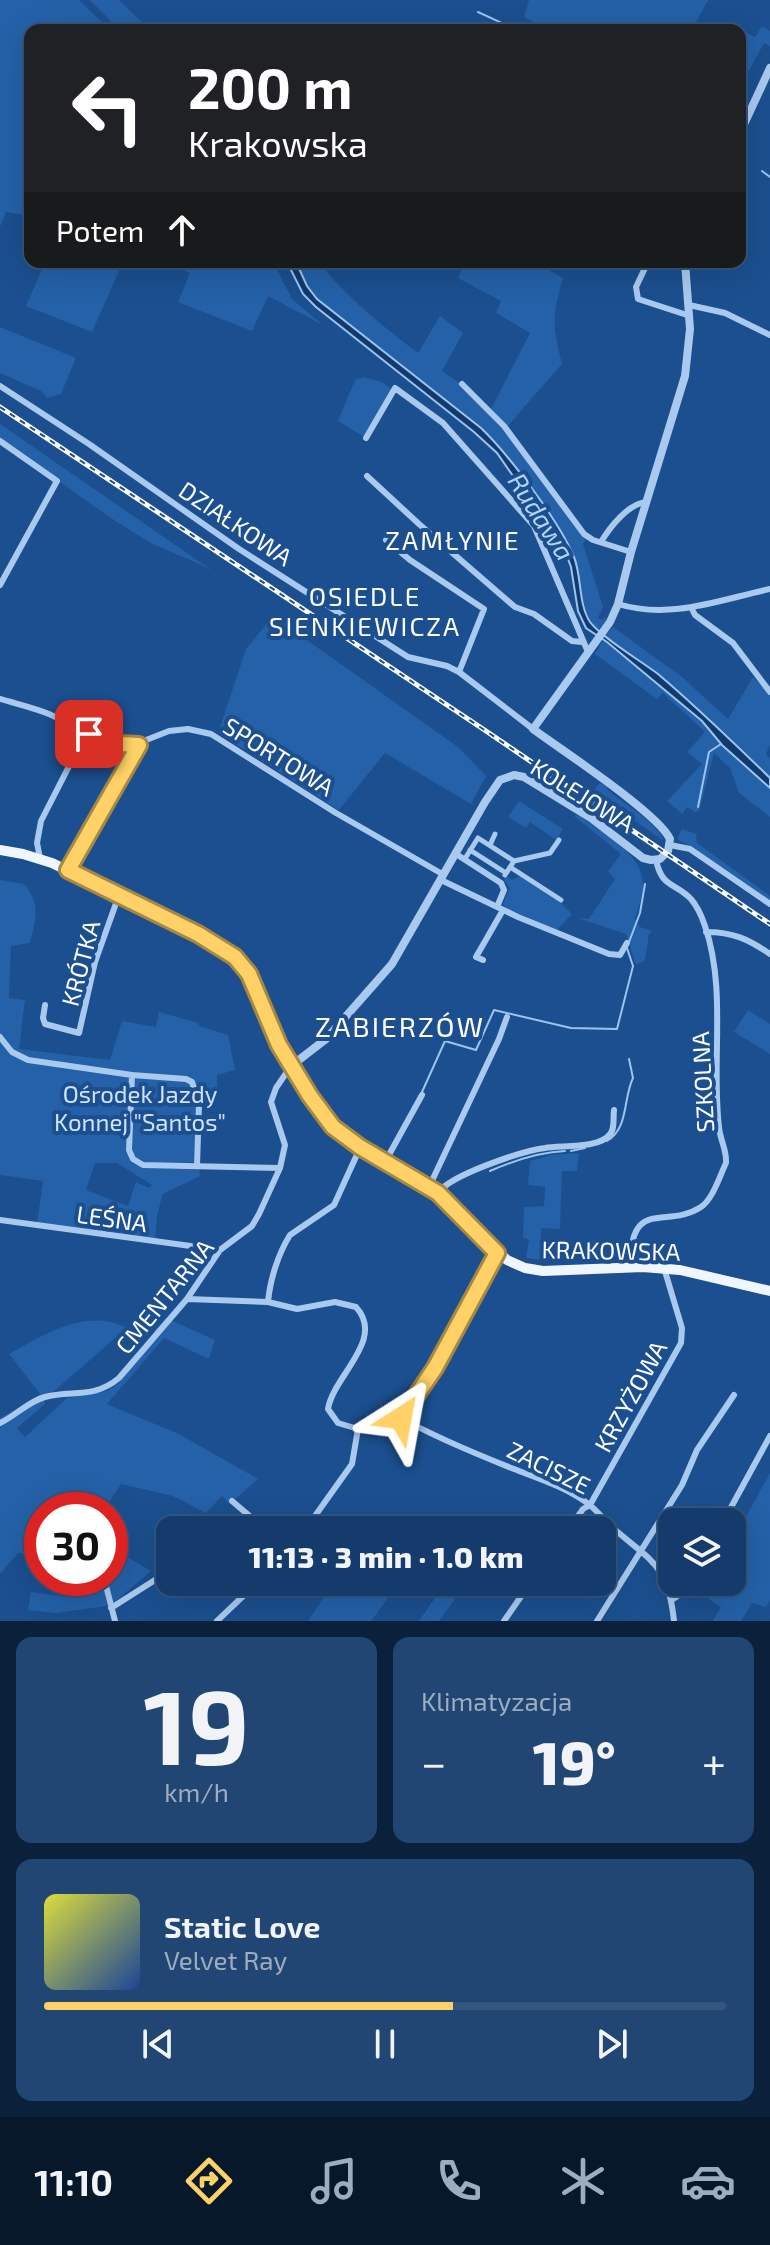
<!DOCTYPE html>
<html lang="pl">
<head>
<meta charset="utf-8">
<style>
  :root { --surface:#143b6b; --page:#214673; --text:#f1f3f6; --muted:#9dadc1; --line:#33557e; --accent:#ffd166 }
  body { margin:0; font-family:"Exo 2",sans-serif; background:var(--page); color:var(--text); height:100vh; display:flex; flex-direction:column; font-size:30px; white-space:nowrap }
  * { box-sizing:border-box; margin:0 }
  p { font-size:26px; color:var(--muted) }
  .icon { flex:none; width:44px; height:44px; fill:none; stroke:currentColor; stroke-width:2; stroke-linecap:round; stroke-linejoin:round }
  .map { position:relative; height:1621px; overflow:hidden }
  .sheet { display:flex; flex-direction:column; gap:16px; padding:16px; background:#0b203b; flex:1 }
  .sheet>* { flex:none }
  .top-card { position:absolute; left:24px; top:24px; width:722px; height:244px; border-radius:16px; box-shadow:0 8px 32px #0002,0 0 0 2px var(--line); background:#202124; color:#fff; overflow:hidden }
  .buttons { position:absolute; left:658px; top:1508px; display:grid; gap:16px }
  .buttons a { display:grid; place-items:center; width:88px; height:88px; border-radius:16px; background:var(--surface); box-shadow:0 8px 32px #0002,0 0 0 2px var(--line); font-size:40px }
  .speed { position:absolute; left:24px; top:1492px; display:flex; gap:16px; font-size:40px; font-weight:700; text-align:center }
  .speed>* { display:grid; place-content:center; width:104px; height:104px; border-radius:50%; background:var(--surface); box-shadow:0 8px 32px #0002,0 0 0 2px var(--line); line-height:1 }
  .speed .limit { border:12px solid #d22; background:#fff; color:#111 }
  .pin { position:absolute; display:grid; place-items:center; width:68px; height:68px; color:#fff; margin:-34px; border-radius:16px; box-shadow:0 4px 12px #0006 }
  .me { position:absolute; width:88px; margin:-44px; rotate:34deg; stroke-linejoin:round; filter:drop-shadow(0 0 6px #0008) }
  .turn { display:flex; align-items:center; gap:28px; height:168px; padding:0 32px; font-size:36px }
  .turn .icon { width:104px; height:104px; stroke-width:2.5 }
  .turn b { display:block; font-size:56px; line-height:68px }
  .then { display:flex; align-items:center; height:76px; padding:0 32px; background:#0003; gap:16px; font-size:30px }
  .big { font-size:60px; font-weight:800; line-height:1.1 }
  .sheet .card { flex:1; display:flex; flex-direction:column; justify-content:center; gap:12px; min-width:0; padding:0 28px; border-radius:16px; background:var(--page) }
  .sheet .dial { align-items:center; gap:0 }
  .dial b { font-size:104px; line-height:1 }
  .song { display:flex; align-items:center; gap:24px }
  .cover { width:96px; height:96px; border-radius:12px; background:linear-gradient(135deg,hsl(60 70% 55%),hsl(220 70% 35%)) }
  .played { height:8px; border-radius:4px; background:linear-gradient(90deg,var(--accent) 60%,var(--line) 60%) }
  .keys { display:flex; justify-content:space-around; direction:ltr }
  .heat { display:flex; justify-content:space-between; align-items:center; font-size:44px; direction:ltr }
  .sheet .tiles { flex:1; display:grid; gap:16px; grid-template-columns:1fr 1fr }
  .card:last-child { grid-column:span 2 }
  .trip { position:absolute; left:156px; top:1516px; width:460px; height:80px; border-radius:16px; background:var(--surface); box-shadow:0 8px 32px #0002,0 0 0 2px var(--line); font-weight:800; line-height:80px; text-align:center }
  .menu { display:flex; height:128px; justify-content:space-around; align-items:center; background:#08182b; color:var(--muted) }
  .menu .icon { width:56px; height:56px }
  .menu .current { color:var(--accent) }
  .menu b { font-size:36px; color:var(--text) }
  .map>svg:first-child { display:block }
  .green { fill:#2461a8; fill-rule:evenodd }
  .water { fill:#123a6d; stroke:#9cc4f0; stroke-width:2 }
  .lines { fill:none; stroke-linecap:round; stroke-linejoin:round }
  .stream { stroke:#9cc4f0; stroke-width:2 }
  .pedestrian { stroke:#a9c9ee; stroke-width:5 }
  .minor { stroke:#a9c9ee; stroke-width:6 }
  .tertiary { stroke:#a9c9ee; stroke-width:8 }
  .primary { stroke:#f0f6ff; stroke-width:10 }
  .rail-casing { stroke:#fff; stroke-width:5 }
  .rail { stroke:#1b4f8f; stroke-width:2; stroke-dasharray:6; stroke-linecap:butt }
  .route-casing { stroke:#a68842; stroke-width:20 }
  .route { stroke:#ffd166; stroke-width:14 }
  .labels { text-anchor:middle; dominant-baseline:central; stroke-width:8; stroke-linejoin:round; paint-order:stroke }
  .street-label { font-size:24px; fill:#fff; stroke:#1b4f8f }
  .park-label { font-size:24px; fill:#cfe3fa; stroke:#1b4f8f }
  .water-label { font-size:26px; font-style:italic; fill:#b5d3f5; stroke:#1b4f8f }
  .neighbourhood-label { font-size:26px; letter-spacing:2px; fill:#fff; stroke:#1b4f8f }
  .quarter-label { font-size:28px; letter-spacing:2px; fill:#fff; stroke:#1b4f8f }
</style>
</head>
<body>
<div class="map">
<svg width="770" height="1621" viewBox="0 0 770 1621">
  <rect width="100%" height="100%" fill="#1b4f8f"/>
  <path class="green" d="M0 0H79L110 30H30V216L6 212 0 227Z
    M90 0H119L150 30H120Z
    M529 0H708L692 30H549L524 17Z
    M762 26 770 31V46L764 43 746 76 740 73 739 30 755 37Z
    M45 262H123L92 332 26 306Z
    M164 262H273L292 299 323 325 268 296 252 331 178 302 190 273Z
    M296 262H318C348 298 381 325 418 353L440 316 463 333 442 371 460 383 459 386 505 430 586 539 583 544 603 607 598 618 601 620 606 617 607 619 598 630C577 609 585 579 573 554 555 516 511 457 481 428L317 299 307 286Z
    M465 262H534L563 278C552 317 552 323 562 364L507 427 491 409 530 333 496 313 501 301 458 278Z
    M0 327 76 358 61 394 48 398 41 391 0 373Z
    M363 377 382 382 391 389 364 437 338 421 355 380Z
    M0 424 213 571C190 558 164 551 141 537 92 508 48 471 0 439Z
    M273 616 458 747 486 776 471 804 385 753 339 810 218 733 246 649Z
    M613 627 682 677 728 719 753 677 770 694V745L766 754 770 758V778C718 728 665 679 606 636Z
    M603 640 702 721 722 745 770 788V817L739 793 730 768 714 753 699 811 695 812 687 807 682 814 667 801 702 764 687 752 705 732 663 693 657 699 595 654Z
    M599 783 607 786V789C625 806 653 818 664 841L593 792Z
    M519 801 563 829 556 840 530 822 526 828 508 817Z
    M578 815C599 831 641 852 643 882 644 893 638 908 635 919L640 927 652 931 649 934 645 960 636 965 626 934 578 918 589 919 615 879 608 871 621 854 574 816Z
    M682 829 696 834 697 843 766 893 770 896V901L690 846 677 839Z
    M506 876 512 880 521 876 558 900 572 914 557 930 506 908 503 904 510 888 504 880Z
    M0 880 24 884C41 904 36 919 30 943L11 946 9 998 25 1000 19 1049 110 1060 122 1021 156 1027 159 1012 199 1023V1026L228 1035 235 1070 217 1075 218 1102 197 1107 194 1162 137 1163 199 1168 200 1176 163 1194 157 1215 155 1240 37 1223 43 1181 0 1175ZM95 1163H117L152 1185 149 1188 136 1182 128 1206 86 1190Z
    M748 1010 770 1024V1054L734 1032Z
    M579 1153 577 1171H562L560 1229 541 1228V1260L526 1258 529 1240 523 1237 524 1207 544 1206 545 1187 528 1185 530 1161 551 1155Z
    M166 1318 215 1340 209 1359 164 1338 107 1404 179 1434 258 1479 230 1504 222 1496 206 1513 173 1496 121 1484 104 1510H42V1555L18 1553 0 1574V1418L41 1395 9 1354C44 1334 88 1307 127 1328L54 1391 42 1395 45 1404 17 1428 25 1437 67 1398 107 1391 118 1384 159 1335 154 1331Z
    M770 1473V1600L766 1607 752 1603 741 1621H713L721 1607 703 1595 710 1582H732V1542Z
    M117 1551 151 1571 112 1604 108 1578H110V1560Z
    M334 1582H400L371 1621H308Z
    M446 1582 466 1584 439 1621H419Z
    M104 1590 107 1606 56 1613 28 1610 31 1592 67 1597Z"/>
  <path class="water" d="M287 262H296L307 286 317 299 481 428C509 455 559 521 574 557 582 577 578 603 590 622 601 637 641 661 658 674 697 707 734 743 770 778V788L722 745 702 721 607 642 586 628 578 611 571 567 565 551 497 453 474 432 316 307 303 294Z"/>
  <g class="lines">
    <path class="stream" d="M478 12 517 30
      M762 171 770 177
      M698 807 709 752 721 744
      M629 942 640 913 645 884
      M422 1092 445 1041 476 1050 494 1010 571 1028 617 1029 633 966 627 948
      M607 1141C629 1128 623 1098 633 1078L629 1059
      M571 1151 585 1148
      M490 1171C513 1161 540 1152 565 1151"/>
    <path class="pedestrian" d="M490 845 495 834
      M470 850 506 873
      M466 857 478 838 514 861 505 875
      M514 861 550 853 559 840
      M510 867 561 900"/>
    <path class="minor" d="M639 262 646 266 636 287 638 299 690 316
      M689 305 725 313 770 335
      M462 384 504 426 584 534 593 540 631 552
      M0 386 89 444 239 549 408 657 447 666 459 672 533 729
      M366 438 395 388 443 423 534 526 588 652
      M0 441 57 481 0 585
      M367 476 419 524 515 607 534 614 572 641 582 642
      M386 540 410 560 484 609 459 672
      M601 542C610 527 628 504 646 502
      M618 604C670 620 719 600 770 589
      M692 609 695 615 733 643 770 692
      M0 699C38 710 51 711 85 735
      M85 735 103 737 131 746 169 731 188 729 211 734 336 813 444 875
      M670 845 690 849 770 904
      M456 854 501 883 504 890 497 907
      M40 858 37 843 41 821 85 735
      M68 870 139 745
      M441 880 518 917 609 954 620 955 627 943
      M706 932C733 932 748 939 770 954
      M483 960 476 957 503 910
      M45 1005 43 1018 45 1024 79 1033 95 962 119 895
      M0 1037 12 1052 28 1060 132 1075
      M385 1162 422 1095
      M197 1166 199 1104 192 1082 186 1079 132 1075 129 1150 133 1159 143 1165 280 1168
      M429 1187 499 1039 507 1017
      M438 1193C450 1175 522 1151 545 1148 561 1145 600 1149 610 1134 615 1129 613 1117 614 1110
      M0 1220 220 1250
      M630 1268C630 1195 666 1230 701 1207 713 1199 720 1175 726 1163 727 1150 720 1140 719 1127 711 1060 727 991 705 926 702 917 697 906 691 899 674 882 662 888 656 860
      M187 1299 268 1302 297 1309 335 1302 356 1307C386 1340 333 1376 328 1409L338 1423 358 1429
      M268 1302C270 1280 278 1254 290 1235L334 1205 360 1148
      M401 1418C437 1438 476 1454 514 1469 540 1479 569 1488 591 1506 599 1513 605 1521 613 1528 652 1562 668 1564 674 1621
      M0 1423C15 1416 29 1401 45 1397 72 1390 94 1399 119 1378L187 1299 220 1250 252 1226 259 1214 280 1168 285 1145 271 1102 276 1088 291 1066
      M232 1501 266 1530
      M723 1522 770 1436
      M305 1530 352 1464 358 1429 401 1418 435 1368 497 1253
      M568 1530 583 1509 590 1505 681 1343 682 1328 664 1268
      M104 1578 115 1621
      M673 1599 682 1593 689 1582
      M111 1608 166 1573
      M217 1621 258 1582
      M504 1621 531 1582
      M597 1621 682 1485 697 1450 734 1395"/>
    <path class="tertiary" d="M740 133 770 68
      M291 1066 326 1039 392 964 485 802 500 780 514 775 524 777 591 818 643 858 651 860 660 859 668 851 670 839C658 813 560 749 533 729L610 622 618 604 631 552 685 376 690 329 685 262"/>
    <path class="primary" d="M0 850 23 854 52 863 198 934 231 954 249 974 279 1045 310 1096 333 1127 360 1147 438 1193 507 1260 525 1268 543 1271 643 1267 680 1270 770 1291"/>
    <g class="rail-casing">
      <path id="rail" d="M0 407 483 729 770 924"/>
    </g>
    <use href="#rail" class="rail"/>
  </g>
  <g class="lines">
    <g class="route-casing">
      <path id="route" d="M89 734 121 744 139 745 68 870 198 934 235 957 249 974 279 1045 310 1096 333 1127 360 1147 438 1193 497 1253 435 1368 401 1418"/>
    </g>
    <use href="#route" class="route"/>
  </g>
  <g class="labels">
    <g class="street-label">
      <text transform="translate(236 523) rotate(34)">DZIAŁKOWA</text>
      <text transform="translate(279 756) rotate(32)">SPORTOWA</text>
      <text transform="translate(583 795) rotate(32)">KOLEJOWA</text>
      <text transform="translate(80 963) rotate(-75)">KRÓTKA</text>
      <text transform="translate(702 1082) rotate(-93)">SZKOLNA</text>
      <text transform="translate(112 1218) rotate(8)">LEŚNA</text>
      <text transform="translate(611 1250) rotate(1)">KRAKOWSKA</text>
      <text transform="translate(164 1296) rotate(-51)">CMENTARNA</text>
      <text transform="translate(630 1396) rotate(-61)">KRZYŻOWA</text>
      <text transform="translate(549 1467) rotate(26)">ZACISZE</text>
    </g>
    <g class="park-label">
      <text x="140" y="1093">Ośrodek Jazdy<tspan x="140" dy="28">Konnej "Santos"</tspan></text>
    </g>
    <g class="water-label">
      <text transform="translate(542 516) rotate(57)">Rudawa</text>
    </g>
    <g class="neighbourhood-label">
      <text x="453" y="539">ZAMŁYNIE</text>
      <text x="365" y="595">OSIEDLE<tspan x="365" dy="30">SIENKIEWICZA</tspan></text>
    </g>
    <g class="quarter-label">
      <text x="400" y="1026">ZABIERZÓW</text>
    </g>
  </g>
</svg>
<div class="buttons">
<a><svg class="icon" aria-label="layers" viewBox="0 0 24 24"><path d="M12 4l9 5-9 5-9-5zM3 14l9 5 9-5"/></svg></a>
</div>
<div class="speed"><div class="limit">30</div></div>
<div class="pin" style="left:89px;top:734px;background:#d93025"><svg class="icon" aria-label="arrive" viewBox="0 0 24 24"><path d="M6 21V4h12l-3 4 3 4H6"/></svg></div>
<svg class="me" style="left:401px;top:1418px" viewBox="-20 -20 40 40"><path d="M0-17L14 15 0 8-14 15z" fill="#ffd166" stroke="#fff" stroke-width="4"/></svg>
<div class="trip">11:13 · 3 min · 1.0 km</div>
<div class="top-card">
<div class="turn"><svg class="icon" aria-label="left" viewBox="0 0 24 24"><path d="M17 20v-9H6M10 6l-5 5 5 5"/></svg><div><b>200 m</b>Krakowska</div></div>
<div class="then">Potem<svg class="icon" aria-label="ahead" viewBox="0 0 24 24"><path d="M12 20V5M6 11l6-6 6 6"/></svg></div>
</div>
</div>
<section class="sheet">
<div class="tiles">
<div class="card dial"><b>19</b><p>km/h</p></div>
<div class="card"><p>Klimatyzacja</p>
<div class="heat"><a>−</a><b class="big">19°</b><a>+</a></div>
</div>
<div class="card">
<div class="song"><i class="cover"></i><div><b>Static Love</b><p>Velvet Ray</p></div></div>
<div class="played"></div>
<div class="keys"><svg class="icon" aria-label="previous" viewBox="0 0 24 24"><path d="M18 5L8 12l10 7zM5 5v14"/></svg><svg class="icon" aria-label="pause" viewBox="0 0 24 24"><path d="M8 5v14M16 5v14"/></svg><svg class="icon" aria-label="next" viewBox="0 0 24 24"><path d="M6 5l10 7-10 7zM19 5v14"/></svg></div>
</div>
</div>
</section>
<nav class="menu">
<b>11:10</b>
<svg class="icon current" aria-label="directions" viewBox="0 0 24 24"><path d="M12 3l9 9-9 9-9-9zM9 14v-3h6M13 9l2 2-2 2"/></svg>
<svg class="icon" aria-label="music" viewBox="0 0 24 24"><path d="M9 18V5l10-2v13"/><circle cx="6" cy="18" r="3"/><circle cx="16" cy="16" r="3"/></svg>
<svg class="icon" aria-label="phone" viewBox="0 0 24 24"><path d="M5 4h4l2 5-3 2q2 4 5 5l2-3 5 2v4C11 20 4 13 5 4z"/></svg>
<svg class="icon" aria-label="climate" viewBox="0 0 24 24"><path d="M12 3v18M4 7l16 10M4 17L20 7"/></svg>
<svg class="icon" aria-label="car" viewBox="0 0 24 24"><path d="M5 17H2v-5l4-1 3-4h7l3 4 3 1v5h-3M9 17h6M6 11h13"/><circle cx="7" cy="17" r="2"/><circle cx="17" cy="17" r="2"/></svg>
</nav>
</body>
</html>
